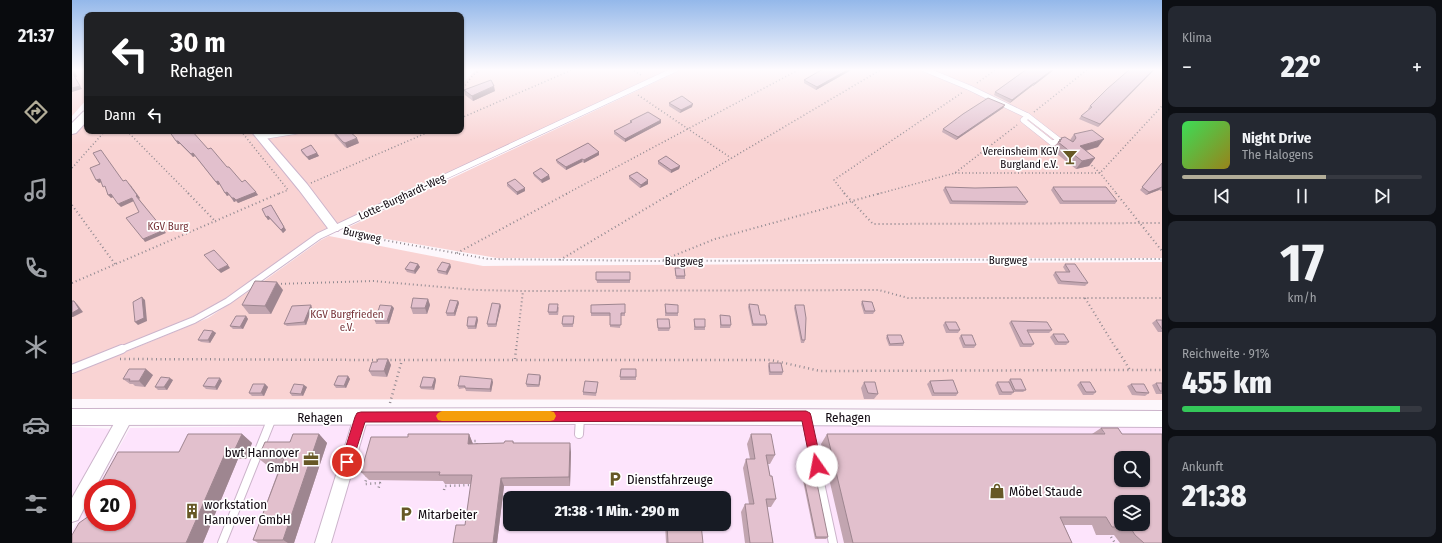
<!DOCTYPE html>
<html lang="de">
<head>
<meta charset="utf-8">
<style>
  :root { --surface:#171b24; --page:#242831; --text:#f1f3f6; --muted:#9ea1a6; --line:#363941; --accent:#b2ad98 }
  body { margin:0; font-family:"Fira Sans Condensed",sans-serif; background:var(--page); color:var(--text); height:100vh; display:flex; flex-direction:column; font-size:15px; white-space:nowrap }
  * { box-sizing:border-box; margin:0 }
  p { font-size:13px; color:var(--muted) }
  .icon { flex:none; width:22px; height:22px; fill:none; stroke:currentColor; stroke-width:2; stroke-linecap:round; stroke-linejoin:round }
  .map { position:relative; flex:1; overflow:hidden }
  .sheet { display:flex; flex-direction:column; gap:6px; padding:6px; background:#0d0f14; width:280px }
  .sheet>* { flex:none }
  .banner { position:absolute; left:12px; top:12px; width:380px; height:122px; border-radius:8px; box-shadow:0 1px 3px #0004; background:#202124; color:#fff; overflow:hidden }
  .fabs { position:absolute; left:1042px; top:451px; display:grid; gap:8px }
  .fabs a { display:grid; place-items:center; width:36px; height:36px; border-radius:8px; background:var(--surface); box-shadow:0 1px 3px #0004; font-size:20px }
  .speed { position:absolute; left:12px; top:479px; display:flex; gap:8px; font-size:20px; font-weight:700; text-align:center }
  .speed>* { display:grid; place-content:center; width:52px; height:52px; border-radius:50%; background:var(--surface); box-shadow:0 1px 3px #0004; line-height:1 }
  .speed .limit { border:6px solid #d22; background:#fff; color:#111 }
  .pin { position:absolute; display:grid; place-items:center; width:34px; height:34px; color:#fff; margin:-17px; border:2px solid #fff; border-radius:50%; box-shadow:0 1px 4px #0007 }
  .me { position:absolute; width:44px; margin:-22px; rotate:348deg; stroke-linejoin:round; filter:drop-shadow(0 0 3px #0008) }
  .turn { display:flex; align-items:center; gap:14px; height:84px; padding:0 20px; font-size:18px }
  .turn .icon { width:52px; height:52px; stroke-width:2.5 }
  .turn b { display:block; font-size:28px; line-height:34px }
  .then { display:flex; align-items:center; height:38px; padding:0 20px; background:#0003; gap:8px; font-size:15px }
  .big { font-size:30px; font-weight:800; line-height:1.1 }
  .sheet .widget { flex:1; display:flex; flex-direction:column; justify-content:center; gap:6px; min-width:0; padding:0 14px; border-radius:8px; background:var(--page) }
  .sheet .dial { align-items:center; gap:0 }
  .dial b { font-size:52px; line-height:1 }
  .song { display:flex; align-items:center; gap:12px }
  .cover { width:48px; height:48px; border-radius:6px; background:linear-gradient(135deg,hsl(130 70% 55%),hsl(50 70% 35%)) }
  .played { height:4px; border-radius:2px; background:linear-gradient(90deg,var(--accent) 60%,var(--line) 60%) }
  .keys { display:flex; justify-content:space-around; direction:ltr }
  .heat { display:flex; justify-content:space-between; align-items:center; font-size:22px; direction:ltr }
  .charge { height:6px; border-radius:3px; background:linear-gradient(90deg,#34c759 91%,var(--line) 0) }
  .trip { position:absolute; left:431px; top:491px; width:228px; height:40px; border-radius:8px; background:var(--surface); box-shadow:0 1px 3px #0004; font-weight:800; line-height:40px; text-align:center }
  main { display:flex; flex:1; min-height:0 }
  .tab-bar { display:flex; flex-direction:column; width:72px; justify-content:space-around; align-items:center; background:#090b0e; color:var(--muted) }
  .tab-bar .icon { width:28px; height:28px }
  .tab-bar .selected { color:var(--accent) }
  .tab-bar b { font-size:18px; color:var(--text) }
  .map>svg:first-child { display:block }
  .built { fill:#fde4fc; fill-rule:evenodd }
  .green { fill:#f9d3d3 }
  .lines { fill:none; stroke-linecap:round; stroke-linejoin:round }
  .service-far2-casing { stroke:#ccb4cb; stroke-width:6 }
  .service-far1-casing { stroke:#ccb4cb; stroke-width:8 }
  .service-casing { stroke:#ccb4cb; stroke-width:10 }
  .minor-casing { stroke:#ccb4cb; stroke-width:2 }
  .tertiary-casing { stroke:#ccb4cb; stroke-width:2 }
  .path-far2 { stroke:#918a91; stroke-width:1.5; stroke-dasharray:1 2.5; stroke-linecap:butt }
  .path-far1 { stroke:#918a91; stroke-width:2; stroke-dasharray:1 3; stroke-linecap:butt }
  .path { stroke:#918a91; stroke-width:2.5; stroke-dasharray:1 3.5; stroke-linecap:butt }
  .service-far2 { stroke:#fff; stroke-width:5 }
  .service-far1 { stroke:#fff; stroke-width:6 }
  .service { stroke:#fff; stroke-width:8 }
  .minor { fill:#fff; fill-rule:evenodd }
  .tertiary { fill:#fff; fill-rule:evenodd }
  .wall { fill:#c2a5b0 }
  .shaded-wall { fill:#9e8690 }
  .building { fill:#e2c0cd; stroke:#9e8690; fill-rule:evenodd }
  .route { fill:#e11d48; stroke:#92132f }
  .slow { fill:#f59e0b }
  .labels { text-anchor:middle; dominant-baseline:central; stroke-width:3.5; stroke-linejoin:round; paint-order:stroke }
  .poi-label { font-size:11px; fill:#100810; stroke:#fff; text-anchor:end }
  .street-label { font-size:11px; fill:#100810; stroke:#fff }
  .park-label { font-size:11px; fill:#773439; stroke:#fff }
  .near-street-label { font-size:13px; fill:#100810; stroke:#fff }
  .near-poi-label { font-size:13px; fill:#100810; stroke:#fff; text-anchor:start }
</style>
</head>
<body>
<main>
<nav class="tab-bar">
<b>21:37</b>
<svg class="icon selected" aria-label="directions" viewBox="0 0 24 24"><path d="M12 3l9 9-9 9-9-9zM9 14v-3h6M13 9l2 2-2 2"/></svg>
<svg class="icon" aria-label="music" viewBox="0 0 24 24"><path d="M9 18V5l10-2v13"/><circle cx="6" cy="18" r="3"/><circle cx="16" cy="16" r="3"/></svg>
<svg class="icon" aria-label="phone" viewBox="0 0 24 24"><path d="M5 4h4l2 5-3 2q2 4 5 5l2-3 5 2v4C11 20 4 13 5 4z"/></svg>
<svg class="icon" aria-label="climate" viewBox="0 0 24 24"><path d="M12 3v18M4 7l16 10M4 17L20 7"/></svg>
<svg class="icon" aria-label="car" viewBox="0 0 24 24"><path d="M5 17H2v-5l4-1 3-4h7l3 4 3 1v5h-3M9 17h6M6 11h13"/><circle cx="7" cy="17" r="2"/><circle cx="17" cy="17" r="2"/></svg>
<svg class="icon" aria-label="filters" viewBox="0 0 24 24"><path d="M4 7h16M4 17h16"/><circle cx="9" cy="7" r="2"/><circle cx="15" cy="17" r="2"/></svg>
</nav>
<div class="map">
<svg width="1090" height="543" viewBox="0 0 1090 543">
  <rect width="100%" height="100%" fill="#fdf7fc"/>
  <path class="built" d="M301 425 1090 426V543H0V531L21 494V522H55V488H24L58 428ZM1049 458H1071V480H1049ZM438 498H652V524H438ZM1049 502H1071V524H1049Z
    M0 427 45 429 0 507Z"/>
  <path class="green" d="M0 69H15V99L0 116Z
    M405 69H601L247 236 178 285 122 320 0 369V130L15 114V131H190L193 134 217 131H389V86L396 77Z
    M611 69H1090V258H425L280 233 270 229 279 226Z
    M257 236 411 266 1090 262V400L0 399V374L136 318 182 288 249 240Z"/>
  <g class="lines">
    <g class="service-far2-casing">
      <path id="service-far2" d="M852 69 898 88 956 116 992 144
        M956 116 951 120 980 143 988 141
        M189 137 226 131
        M336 194 604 69"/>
    </g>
    <g class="service-far1-casing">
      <path id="service-far1" d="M48 350 122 320 156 301 247 236 338 193"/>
    </g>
    <g class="service-casing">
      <path id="service" d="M0 369 50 349
        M734 418 761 543
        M507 434 508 418
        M150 543 200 418"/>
    </g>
    <g class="minor-casing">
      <path id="minor" d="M179 131H189L235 184 266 225 268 228 266 231H258L227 190Z
        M289 410 294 412 296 417 259 543H243L282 417 284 412Z
        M53 411 58 413 60 418 58 423 23 488H21V491L6 520 0 522V498L48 413Z"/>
    </g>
    <g class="tertiary-casing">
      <path id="tertiary" d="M15 110V121L4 133 0 134V123L11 112Z
        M508 408 1090 411V427L508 424 0 425V409Z"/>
    </g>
    <path class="path-far2" d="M559 69 571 76
      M905 83 925 69
      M389 91 401 75 409 69
      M566 95 659 158
      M962 112 1016 69
      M389 118 502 69
      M55 131 117 194
      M169 131 216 190 206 194
      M1017 163 1028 173 1045 194
      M0 168 33 131
      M883 173H1028L1090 106
      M239 183 359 131
      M494 194 728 69
      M599 194 810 69
      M773 194 762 180 891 92
      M806 194 883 173 945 125"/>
    <path class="path-far1" d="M116 193 144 222
      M772 193 801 224 1090 223
      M1044 193 1090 251
      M0 205 43 264
      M273 233 416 259 588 261 1090 259
      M385 253 496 193
      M488 260 600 193
      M591 260 643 239 809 193
      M0 283 208 193
      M205 284 301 281 404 290 451 291 807 290 836 298H1090
      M1013 298 1045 350
      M444 350 451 291"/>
    <path class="path" d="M1045 349 1058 370H1090
      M48 359 308 360
      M443 359 444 349
      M314 360H699L748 371 1058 370
      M318 403 330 360
      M398 441H405V445
      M295 476 293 484 308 483 306 490
      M372 490 373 486 399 485V483
      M1039 537 1043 543"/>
    <use href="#service-far2" class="service-far2"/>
    <use href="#service-far1" class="service-far1"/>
    <use href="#service" class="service"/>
    <use href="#minor" class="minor"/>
    <use href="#tertiary" class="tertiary"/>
  </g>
  <path class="wall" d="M686 69H695L690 71Z
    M751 69H781L744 90 732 83V80Z
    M955 69H983L961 86H960L938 103 922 95 923 92Z
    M1058 69H1083L1026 127 1007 119 1009 116 1017 110 1016 109 1018 106Z
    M392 90 423 91 401 101 393 95Z
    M597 103 620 107 608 113 597 106Z
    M933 105 931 108 884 140 870 132 871 129Z
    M589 120V123L553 142 542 134V131L558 123V121Z
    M97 131 136 149 170 182 186 195 166 203 164 201 162 202 157 195 155 196 148 184 146 185 123 156 121 157 108 144H106Z
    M261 131 287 143 275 148 273 147 263 136Z
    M1002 134 1026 147 1014 151 1023 158 1017 166 1004 169 980 150 989 138 998 140Z
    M229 150 245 153 247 156 237 160 230 153Z
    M527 155 512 163 510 162 494 170 485 163 484 160Z
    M586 161 608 166 607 169 599 173 586 164Z
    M1090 163V191L1087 190 1074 195 1068 190Z
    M461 173 478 179 470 183 462 176Z
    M557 176 576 184 568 188 557 179Z
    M435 183 453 188V191L445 195 435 186Z
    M873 187 956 202 953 205 878 204 871 190Z
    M981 187 1045 201 1043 204H988L979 190Z
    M190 209 214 230 211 233 198 219 196 220Z
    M346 264 348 267 343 274 335 272 333 269Z
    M378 264 379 267 375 275 366 273 365 270Z
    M993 264 1016 283 1013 286 986 284 981 275 983 272H994L991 267Z
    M603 268 613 276V279H604Z
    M524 272H558V283H525Z
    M211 290 199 314H177L170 305Z
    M356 299 358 305 355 314H341L339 308Z
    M386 301 387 303 383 316H375L374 313Z
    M790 301 803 311 801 314H792L789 304Z
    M553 304V316H549L548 328 538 327V316H519V313Z
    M593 304 606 313V316H593Z
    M677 304 688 315 695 324 694 326H680L676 307Z
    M239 305 240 308 234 325 215 326 212 324Z
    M723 305 733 340 732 343H729L722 308Z
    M429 306 424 327H416L415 324Z
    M487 307 486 315H477L476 312Z
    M322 308 317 324H304L303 321Z
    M648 315 659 325 658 328H648Z
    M174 316 176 319 171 329H161L158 326Z
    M502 316 501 327H491L490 324Z
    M405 317 406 320 404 329H396L395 326Z
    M585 319 598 328 597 331H586Z
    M622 319 633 327V330H622Z
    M1084 320H1090V332H1086L1080 323Z
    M939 321 980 330 977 333H956L962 344 959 347H948L937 323Z
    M873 322 888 330 886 333H874L871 325Z
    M141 331 144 333 138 343 129 342 126 340Z
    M981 334 997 342 994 345H983L978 337Z
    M815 335 832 343 831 346H817L814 338Z
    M889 335 904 345 902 348H891L887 338Z
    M316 359 319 365 315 377 300 376 297 371 305 362Z
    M697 363 711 372 710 375H697L696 366Z
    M549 369H564V380H548Z
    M81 375 73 387 63 386 61 384H58L51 379Z
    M276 376 278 379 274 388H264L262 385Z
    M469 377 467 387H455L454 384Z
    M363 378 364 380 362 390 349 389 348 387Z
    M938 379 954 390 951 392H942L939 395H927L923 385 925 382H936Z
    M101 380 95 390H86L83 387Z
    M150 381 145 390 134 389 131 386Z
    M858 381 886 393 884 396H860L855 384Z
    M421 382 419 392 394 391 393 388 387 389 386 386Z
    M526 382 524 396 511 395V392Z
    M792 382 806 394 802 399H792L789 388Z
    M1008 382 1024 392 1021 395H1011L1005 385Z
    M1084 383H1090V394H1084L1080 385Z
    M193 384 196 387 192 396H180L177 393Z
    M1059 384 1077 393 1073 396 1060 395 1055 386Z
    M235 387 231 396H220L218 393Z
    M1029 428 1090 543H1048L1042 535H1024L1020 525H992L1000 543H772L749 444 755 434H1020Z
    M170 434 180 443 174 459H166L131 543H0L17 516Z
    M247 434 255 443 222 543H186L181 540 208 466H196L186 458 218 442Z
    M397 434 401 444 432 443 441 441 442 443 499 452 498 486H432L425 543H381L393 525 399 484H373L371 481 297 480 289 472 336 437Z
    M679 434 703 455 698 464H696L698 476 704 499 699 507H695L701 543H673L669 512 673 504H677L671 468 674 459H678L675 444Z
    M730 469 756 537 754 539H743L729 471Z
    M593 524H629L631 543H594Z"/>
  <path class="shaded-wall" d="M0 69H2L5 77H3L10 89 0 92 1 74Z
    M777 69H781L744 90 745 87Z
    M981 69H983L961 86 963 83Z
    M1082 69H1083L1026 127 1028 124Z
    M962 83 960 86 938 103 940 100Z
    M422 86 423 91 401 101 400 96Z
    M621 104 620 107 608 113 609 110Z
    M933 105 931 108 884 140 886 137Z
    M589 120V123L553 142V139Z
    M285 138 287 143 275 148 273 143Z
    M1032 139 1026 147 1001 154 1008 146Z
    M104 141H106L108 144H106Z
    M527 152V155L512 163V160Z
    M121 153 123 156 121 157 119 154Z
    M245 153 247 156 237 160 235 157Z
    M1023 158 1017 166 1004 169 1010 161Z
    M510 159V162L494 170V167Z
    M608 166 607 169 599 173V170Z
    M477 175 478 179 470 183 469 180Z
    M28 179 30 182 27 183 24 180Z
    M576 180V184L568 188 569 185Z
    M146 181 148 184 146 185 144 182Z
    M57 183 68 198 67 199 94 233 73 242 71 239 92 230 64 196Z
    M1089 187 1087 190 1074 195 1077 192Z
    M453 188V191L445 195V192Z
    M155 192 157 195 155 196 153 193Z
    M184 192 186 195 166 203 164 200Z
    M39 194 42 197 39 198 36 195Z
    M60 198 62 201 49 207 46 204Z
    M160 198H162L164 201 162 202Z
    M201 208 214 230 211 233 209 230Z
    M196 216 198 219 196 220 194 217Z
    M346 264 348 267 343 274 342 271Z
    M378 264 379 267 375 275 374 272Z
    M156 265 158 268 149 273 146 270Z
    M205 282 211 290 199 314 193 306Z
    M70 297 73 300 75 321 66 325 63 322Z
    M356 299 358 305 355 314 353 308Z
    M2 301 5 304 11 312 1 317H0V313Z
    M386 301 387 303 383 316 382 313Z
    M428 304 429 306 424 327V324Z
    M239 305 240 308 234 325 232 322Z
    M320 306 322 308 317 324 315 321Z
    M174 316 176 319 171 329 168 327Z
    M405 317 406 320 404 329 403 326Z
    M141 331 144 333 138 343 136 340Z
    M316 359 319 365 315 377 312 371Z
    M74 369 81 375 73 387 67 381Z
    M468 375 469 377 467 387V385Z
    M276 376 278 379 274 388 272 386Z
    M98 378 101 380 95 390 92 387Z
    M148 378 150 381 145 390 143 387Z
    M363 378 364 380 362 390 360 387Z
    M420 379 421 382 419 392 418 389Z
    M193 384 196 387 192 396 189 393Z
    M232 385 235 387 231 396 229 394Z
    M170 434 180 443 174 459 163 449Z
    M247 434 255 443 222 543H216L211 540Z
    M397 434 401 444H396Z
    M498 443 499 452 498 486 497 477Z
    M155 449 166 459 131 543H114Z
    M429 478 432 486 425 543H421Z"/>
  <path class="building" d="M0 69 2 74H1L8 86 0 88Z
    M751 69H777L745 87 732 80Z
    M955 69H981L963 83H962L940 100 923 92Z
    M1058 69H1082L1028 124 1009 116 1020 107 1018 106 1035 89Z
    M419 80 422 86 400 96 392 90Z
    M610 96 621 104 609 110 597 103Z
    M916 98 933 105 886 137 871 129 891 114Z
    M576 112 589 120 553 139 542 131 560 122 558 121Z
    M1020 130 1032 139 1008 146 1023 158 1010 161 986 142 989 141 987 140 990 139 989 138 993 137 1001 142 1004 138 1002 134Z
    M97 131H120L136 149 139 148 155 167H157L170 182 173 180 184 192 164 200 162 198H160L155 192 153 193 146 181 144 182 121 153 119 154 106 141H104Z
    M261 131H277L285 138 273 143 271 142Z
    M516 143 527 152 512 160 510 159 494 167 484 160Z
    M239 145 245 153 235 157 229 150Z
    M29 150 51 181 54 180 65 195 64 196 92 230 71 239 54 218 67 212 60 198 46 204 39 194 36 195 33 186 31 187 28 179 24 180 18 168 28 164 21 153Z
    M594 156 608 166 599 170 586 161Z
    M1090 163V187L1077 192 1070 187Z
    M469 168 477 175 469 180 461 173Z
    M565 172 576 180 569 185 557 176Z
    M443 179 453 188 445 192 435 183Z
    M873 187 903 188 945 187 956 202 880 201Z
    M981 187H1034L1045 201H991Z
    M199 205 212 227 209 230 196 216 194 217 190 209Z
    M142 250 156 265 146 270 132 255Z
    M338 262 346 264 342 271 333 269Z
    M370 262 378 264 374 272 365 270Z
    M993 264H1003L1016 283 989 281 983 272H998Z
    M603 268H612L613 276H604Z
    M524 272H558V280H524Z
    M183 281 205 282 193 306 170 305Z
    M70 297 72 318 63 322 61 302Z
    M341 298 356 299 353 308H339Z
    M378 300 386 301 382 313H374Z
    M0 301H2L7 309 0 313Z
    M790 301 800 302 803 311H793Z
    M420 303 428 304 424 324H415Z
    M477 304H486L485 312H476Z
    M553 304V313H549V325H538V313H519V305Z
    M593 304 606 305V313H594Z
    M677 304 686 305 688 315H693L695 324H681Z
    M239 305 232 322 212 324 220 306Z
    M308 305 320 306 315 321H303Z
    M723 305H732L734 318 733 340H730Z
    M648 315 658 316 659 325H649Z
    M164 316H174L168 327 158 326Z
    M491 316H502L501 324H490Z
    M396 317H405L403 326H395Z
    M585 319H597L598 328H586Z
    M622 319H633V327H623Z
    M1084 320H1090V329Z
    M939 321 975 322 980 330H955L962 344H951Z
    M873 322H884L888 330H877Z
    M132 330 141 331 136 340H126Z
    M981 334H992L997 342H986Z
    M815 335H829L832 343 818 344Z
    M889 335H900L904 345H893Z
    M306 359H316L312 371H297L300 362H305Z
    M697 363H709L711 372H698Z
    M57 369H74L67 381H57L58 379H51Z
    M549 369H564V377H548Z
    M456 374 468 375 467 385 454 384Z
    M266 376H276L272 386 262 385Z
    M388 376 420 379 418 389 393 388V386H386Z
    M89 377 98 378 92 387H83Z
    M351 377 363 378 360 387H348Z
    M136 378H148L143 387 131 386Z
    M938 379H949L954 390H943Z
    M881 380 886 393H862L858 381Z
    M513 381 526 382 524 393 511 392Z
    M792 382H803L806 394 796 393Z
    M925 382H937L942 392H930Z
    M1008 382H1018L1024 392H1014Z
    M1084 383H1090V391H1088Z
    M181 384H193L189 393H177Z
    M222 384 232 385 229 394 218 393Z
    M1059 384H1072L1077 393 1064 392Z
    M1029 428H1046L1050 434H1090V543H1072L1063 535 1058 527H1040L1034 517H988L1000 543H781L755 434H1033ZM1049 458H1071V480H1049ZM1049 502H1071V524H1049Z
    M116 434H170L163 449H155L114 543H0V535L7 523 17 516 14 510 21 497V522H55V488H26L46 452H107Z
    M221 434H247L211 540H181L212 458H186L193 442H218Z
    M336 434H397L396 444 432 443 433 441H441V443H498L497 477 429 478 421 543H381L384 525H393L400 475H367L368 472H289L299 437H336Z
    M679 434H699L703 455H694L698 476H700L704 499H694L701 543H678L673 504H682L674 459H683Z
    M730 469H742L756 537H744Z
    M595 524H629L631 543H596Z"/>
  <linearGradient id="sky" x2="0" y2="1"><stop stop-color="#94b8ea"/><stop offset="0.48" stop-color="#fefbfe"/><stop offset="1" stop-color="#fefbfe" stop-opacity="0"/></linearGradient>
  <rect width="1090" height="145" fill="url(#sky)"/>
  <path class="route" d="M734 411 738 413 739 416 750 466 749 469 745 471 741 469 739 466 730 421 293 422 279 466 275 468 271 466 269 462 283 417 285 413 289 412Z"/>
  <path class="slow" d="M370 411H478L482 412 484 416 482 420 478 421H370L366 420 364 416 366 413Z"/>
  <defs>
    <g id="bar-bare" transform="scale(1.2)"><path d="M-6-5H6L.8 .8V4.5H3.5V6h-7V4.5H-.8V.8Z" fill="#665825" stroke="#fff" stroke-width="2.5" paint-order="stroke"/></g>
    <g id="office-bare" transform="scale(1.2)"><path d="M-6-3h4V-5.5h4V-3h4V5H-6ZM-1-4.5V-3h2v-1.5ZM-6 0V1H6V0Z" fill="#665825" stroke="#fff" stroke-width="2.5" paint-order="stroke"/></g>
    <g id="parking-bare" transform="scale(1.2)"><path d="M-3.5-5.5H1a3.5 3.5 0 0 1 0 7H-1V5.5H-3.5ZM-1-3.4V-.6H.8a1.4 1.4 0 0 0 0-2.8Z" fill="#665825" stroke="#fff" stroke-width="2.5" paint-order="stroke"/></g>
    <g id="shop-bare" transform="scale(1.2)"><path d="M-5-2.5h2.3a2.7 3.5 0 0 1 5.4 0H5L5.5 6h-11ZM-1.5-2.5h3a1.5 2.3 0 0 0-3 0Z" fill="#665825" stroke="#fff" stroke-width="2.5" paint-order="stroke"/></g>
    <g id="building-bare" transform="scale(1.2)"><path d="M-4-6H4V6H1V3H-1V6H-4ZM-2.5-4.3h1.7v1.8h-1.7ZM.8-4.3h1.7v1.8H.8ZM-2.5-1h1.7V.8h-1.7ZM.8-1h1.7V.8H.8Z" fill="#665825" stroke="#fff" stroke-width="2.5" paint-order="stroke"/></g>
  </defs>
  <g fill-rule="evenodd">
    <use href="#bar-bare" x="998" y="157"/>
    <use href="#office-bare" x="239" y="459"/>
    <use href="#parking-bare" x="543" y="479"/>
    <use href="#shop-bare" x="925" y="491"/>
    <use href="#building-bare" x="120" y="511"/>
    <use href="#parking-bare" x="334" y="514"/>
  </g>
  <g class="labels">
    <g class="poi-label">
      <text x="986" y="151">Vereinsheim KGV<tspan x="986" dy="13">Burgland e.V.</tspan></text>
    </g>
    <g class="street-label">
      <text transform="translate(330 197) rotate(-25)">Lotte-Burghardt-Weg</text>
      <text transform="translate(290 235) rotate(13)">Burgweg</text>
      <text x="936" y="260">Burgweg</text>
      <text x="612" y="261">Burgweg</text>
    </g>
    <g class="park-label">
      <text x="96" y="226">KGV Burg</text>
      <text x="275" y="314">KGV Burgfrieden<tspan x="275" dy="13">e.V.</tspan></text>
    </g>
    <g class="near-street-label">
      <text x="248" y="417">Rehagen</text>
      <text x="776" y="417">Rehagen</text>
    </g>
    <g class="near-poi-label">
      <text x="227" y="452" text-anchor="end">bwt Hannover<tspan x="227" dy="15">GmbH</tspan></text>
      <text x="555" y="479">Dienstfahrzeuge</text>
      <text x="937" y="491">Möbel Staude</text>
      <text x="132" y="504">workstation<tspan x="132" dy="15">Hannover GmbH</tspan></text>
      <text x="346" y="514">Mitarbeiter</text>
    </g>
  </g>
</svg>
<div class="fabs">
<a><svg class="icon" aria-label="search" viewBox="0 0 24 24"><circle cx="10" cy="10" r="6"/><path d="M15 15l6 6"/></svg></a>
<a><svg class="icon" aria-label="layers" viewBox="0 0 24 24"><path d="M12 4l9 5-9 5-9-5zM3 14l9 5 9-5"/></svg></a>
</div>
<div class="speed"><div class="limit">20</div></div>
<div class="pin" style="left:275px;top:462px;background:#d93025"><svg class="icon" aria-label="arrive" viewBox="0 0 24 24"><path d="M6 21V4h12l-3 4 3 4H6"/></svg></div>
<svg class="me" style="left:745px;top:466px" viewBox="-20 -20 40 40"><circle r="19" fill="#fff"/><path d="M0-13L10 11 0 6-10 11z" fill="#e11d48"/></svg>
<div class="trip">21:38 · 1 Min. · 290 m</div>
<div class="banner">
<div class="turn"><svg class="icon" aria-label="left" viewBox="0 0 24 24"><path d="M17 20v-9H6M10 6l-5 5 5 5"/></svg><div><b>30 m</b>Rehagen</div></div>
<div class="then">Dann<svg class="icon" aria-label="left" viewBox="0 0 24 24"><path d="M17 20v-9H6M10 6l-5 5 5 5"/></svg></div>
</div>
</div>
<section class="sheet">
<div class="widget"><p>Klima</p>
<div class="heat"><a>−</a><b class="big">22°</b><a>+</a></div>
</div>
<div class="widget">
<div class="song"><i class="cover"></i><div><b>Night Drive</b><p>The Halogens</p></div></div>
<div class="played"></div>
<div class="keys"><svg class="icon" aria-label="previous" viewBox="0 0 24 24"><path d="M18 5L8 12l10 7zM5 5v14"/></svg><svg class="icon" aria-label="pause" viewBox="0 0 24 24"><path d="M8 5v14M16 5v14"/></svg><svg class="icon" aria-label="next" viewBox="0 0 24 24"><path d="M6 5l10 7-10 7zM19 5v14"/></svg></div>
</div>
<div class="widget dial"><b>17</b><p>km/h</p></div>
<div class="widget"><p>Reichweite · 91%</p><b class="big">455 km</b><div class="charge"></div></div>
<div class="widget"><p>Ankunft</p><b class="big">21:38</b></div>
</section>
</main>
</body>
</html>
